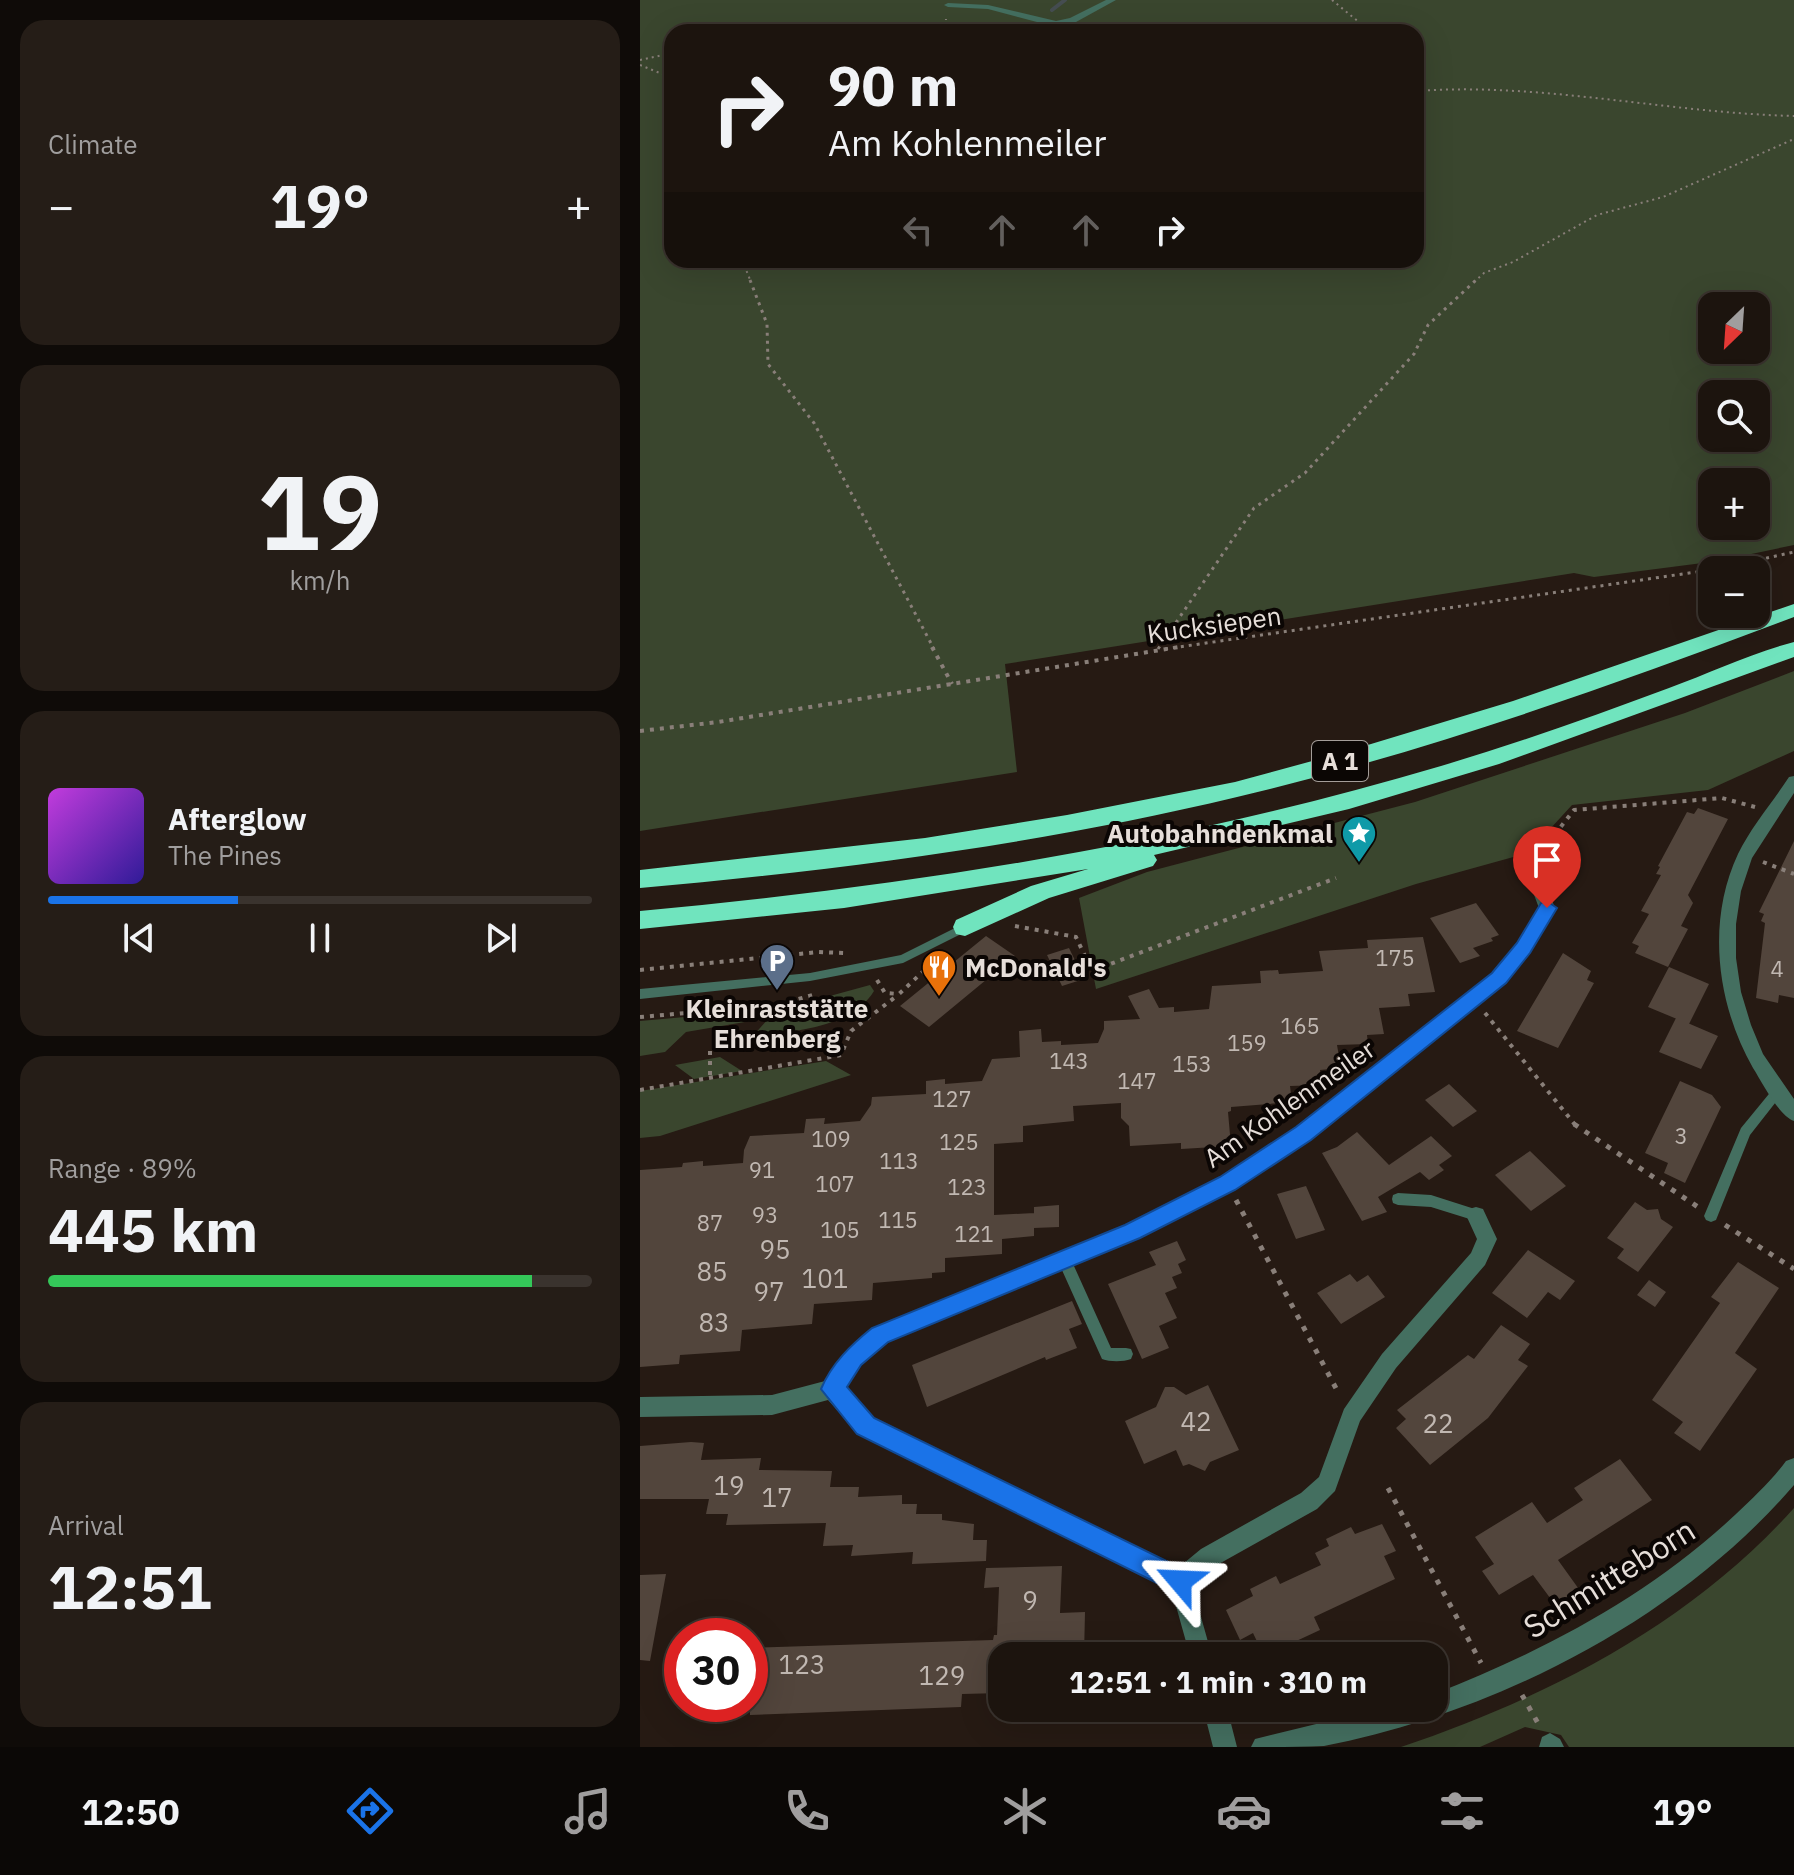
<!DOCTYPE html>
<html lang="en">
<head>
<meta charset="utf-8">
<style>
  :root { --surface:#1c140e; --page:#251d17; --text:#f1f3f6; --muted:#a09e9e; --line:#3a332e; --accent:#1a73e8 }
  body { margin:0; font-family:"IBM Plex Sans",sans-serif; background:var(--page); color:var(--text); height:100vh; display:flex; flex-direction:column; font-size:30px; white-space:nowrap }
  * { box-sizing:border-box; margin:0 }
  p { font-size:26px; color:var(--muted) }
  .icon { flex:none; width:44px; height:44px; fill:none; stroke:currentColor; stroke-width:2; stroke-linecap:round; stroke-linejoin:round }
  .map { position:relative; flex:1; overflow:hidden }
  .side { display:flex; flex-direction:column; gap:20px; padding:20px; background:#0f0b08; width:640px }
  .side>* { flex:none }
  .hud { position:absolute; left:24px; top:24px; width:760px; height:244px; border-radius:24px; box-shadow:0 8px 32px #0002,0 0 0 2px var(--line); background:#1c140e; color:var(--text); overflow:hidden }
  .needle { width:52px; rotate:205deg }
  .fabs { position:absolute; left:1058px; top:292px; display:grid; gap:16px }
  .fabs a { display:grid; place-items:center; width:72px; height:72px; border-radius:16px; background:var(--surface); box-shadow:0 8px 32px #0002,0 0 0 2px var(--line); font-size:40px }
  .speed { position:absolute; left:24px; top:1618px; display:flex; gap:16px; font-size:40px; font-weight:700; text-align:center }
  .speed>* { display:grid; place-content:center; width:104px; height:104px; border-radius:50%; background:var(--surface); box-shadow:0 8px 32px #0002,0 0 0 2px var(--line); line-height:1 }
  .speed .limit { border:12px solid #d22; background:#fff; color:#111 }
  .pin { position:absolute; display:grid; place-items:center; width:68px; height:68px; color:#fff; margin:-82px -34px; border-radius:50% 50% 50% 0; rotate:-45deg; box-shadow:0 0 8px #0007 }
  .pin .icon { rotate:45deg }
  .me { position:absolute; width:88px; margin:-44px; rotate:296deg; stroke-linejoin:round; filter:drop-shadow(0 0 6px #0008) }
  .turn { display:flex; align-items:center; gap:28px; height:168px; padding:0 32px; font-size:36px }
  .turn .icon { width:104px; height:104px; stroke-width:2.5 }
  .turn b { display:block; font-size:56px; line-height:68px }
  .lanes { display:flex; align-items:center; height:76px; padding:0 32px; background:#0003; justify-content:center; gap:40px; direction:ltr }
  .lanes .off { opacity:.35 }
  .big { font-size:60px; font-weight:700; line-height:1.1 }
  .side .card { flex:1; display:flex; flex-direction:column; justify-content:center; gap:12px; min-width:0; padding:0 28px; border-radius:24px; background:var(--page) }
  .side .dial { align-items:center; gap:0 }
  .dial b { font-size:104px; line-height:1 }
  .song { display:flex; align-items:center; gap:24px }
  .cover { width:96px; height:96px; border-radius:12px; background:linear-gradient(135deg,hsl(290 70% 55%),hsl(250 70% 35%)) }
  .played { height:8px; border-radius:4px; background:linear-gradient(90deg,var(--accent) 35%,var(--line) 35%) }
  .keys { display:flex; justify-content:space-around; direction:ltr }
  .heat { display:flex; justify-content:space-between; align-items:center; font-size:44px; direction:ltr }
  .charge { height:12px; border-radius:6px; background:linear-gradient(90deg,#34c759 89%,var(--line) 0) }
  .trip { position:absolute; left:348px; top:1642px; width:460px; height:80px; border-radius:24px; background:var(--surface); box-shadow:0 8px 32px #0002,0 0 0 2px var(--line); font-weight:700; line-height:80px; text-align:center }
  .dock { display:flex; height:128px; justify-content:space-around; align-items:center; background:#0b0806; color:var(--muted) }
  .dock .icon { width:56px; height:56px }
  .dock .active { color:var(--accent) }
  .dock b { font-size:36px; color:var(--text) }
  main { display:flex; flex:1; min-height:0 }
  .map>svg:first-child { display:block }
  .green { fill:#3a462e; fill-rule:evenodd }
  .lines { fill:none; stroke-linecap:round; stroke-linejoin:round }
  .stream { stroke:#454d51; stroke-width:4 }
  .building { fill:#52453c }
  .path-far3 { stroke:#897f79; stroke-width:2; stroke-dasharray:2 4; stroke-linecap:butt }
  .path-far2 { stroke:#897f79; stroke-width:3; stroke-dasharray:3 5; stroke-linecap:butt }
  .path-far1 { stroke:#897f79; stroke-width:4; stroke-dasharray:4 6; stroke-linecap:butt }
  .path { stroke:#897f79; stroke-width:5; stroke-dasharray:5 8; stroke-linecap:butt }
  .service { fill:#446f60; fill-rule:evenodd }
  .minor { fill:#446f60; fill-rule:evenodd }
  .motorway { fill:#70e4be; fill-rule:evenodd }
  .route { fill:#1a73e8; stroke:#114b97; stroke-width:2 }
  .labels { text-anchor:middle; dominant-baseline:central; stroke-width:8; stroke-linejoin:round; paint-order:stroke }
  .number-label { font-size:22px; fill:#c1b8b2 }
  .shield { fill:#0b0604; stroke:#a49d99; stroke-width:2 }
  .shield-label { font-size:24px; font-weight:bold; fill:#e6ded9 }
  .street-label { font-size:26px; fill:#e6ded9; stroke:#0b0604 }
  .poi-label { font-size:26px; font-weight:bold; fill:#e6ded9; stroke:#0b0604; text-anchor:end }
  .near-number-label { font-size:26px; fill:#c1b8b2 }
  .near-street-label { font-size:32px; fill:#e6ded9; stroke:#0b0604 }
</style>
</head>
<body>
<main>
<section class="side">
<div class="card"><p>Climate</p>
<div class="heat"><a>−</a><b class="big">19°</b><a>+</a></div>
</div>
<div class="card dial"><b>19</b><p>km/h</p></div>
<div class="card">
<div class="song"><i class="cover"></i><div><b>Afterglow</b><p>The Pines</p></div></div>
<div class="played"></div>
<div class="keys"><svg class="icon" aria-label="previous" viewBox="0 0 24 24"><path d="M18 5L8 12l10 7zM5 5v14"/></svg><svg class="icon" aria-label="pause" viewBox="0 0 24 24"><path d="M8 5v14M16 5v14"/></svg><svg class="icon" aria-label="next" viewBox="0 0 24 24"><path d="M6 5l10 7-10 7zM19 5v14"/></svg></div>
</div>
<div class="card"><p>Range · 89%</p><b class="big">445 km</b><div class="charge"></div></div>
<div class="card"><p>Arrival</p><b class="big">12:51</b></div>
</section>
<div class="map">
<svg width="1154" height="1747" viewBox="0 0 1154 1747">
  <rect width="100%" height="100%" fill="#261a13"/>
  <path class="green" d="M0 0H1154V545L1078 561 954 577 934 573 365 664 377 772 0 831ZM32 32H776V260H32ZM1072 306H1116V350H1072ZM1072 394H1116V438H1072ZM1072 482H1116V526H1072Z
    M1154 671V751L1068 790 932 805 888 853 776 884 456 989 439 898 507 872 775 802 1045 713Z
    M230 985 234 991C211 1029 151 1031 112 1037L129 1018 46 1032 25 1052 0 1056V1021L146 1008Z
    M80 1057 102 1071 54 1079 35 1065Z
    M186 1061 211 1075 20 1136 0 1138V1091Z
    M1154 1508V1747H929L921 1735 885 1727 840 1747H761C908 1697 1049 1625 1154 1508Z"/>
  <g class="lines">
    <path class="stream" d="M412 10 425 0"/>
  </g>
  <path class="building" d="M1058 808 1088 819 1048 895 1053 903 1041 926 1048 929 1028 967 995 953 999 946 992 943 1009 914 1001 911 1021 875 1016 874 1020 867 1018 866 1047 812 1054 814Z
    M1154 841V998L1139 995 1138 1003 1116 998 1125 923 1121 921 1124 914 1119 912Z
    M836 903 859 935 851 938 853 941 833 948 840 956 820 963 790 918Z
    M346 936 375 956 289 1027 260 1006Z
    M783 937 795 992 768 994 770 1006 739 1008 744 1034 727 1035 728 1044 697 1045 701 1068 680 1070 682 1085 650 1086 652 1102 591 1107V1111L588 1112 591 1146 541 1149V1143L490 1146 489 1126 481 1118V1103L433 1106 434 1121 383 1126V1142L354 1144V1215L394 1213V1236L362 1239V1254L305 1258V1272L292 1273V1278L233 1283 232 1300 174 1304 172 1324 102 1330 100 1351 40 1355 39 1364 0 1367V1170L42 1167 43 1163 63 1161V1166L103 1163 104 1150 110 1136 164 1133 166 1119 185 1118 184 1124 220 1121 231 1105 232 1097 286 1094V1081L305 1079V1084L342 1081 352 1059 380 1057 379 1031 401 1029 402 1042 421 1041V1045L458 1043 464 1029V1021L500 1019 488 996 509 989 519 1008 534 1007V1012L569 1009 572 986 621 983 620 971 638 970 639 974 683 971 679 951 728 948 727 940Z
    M429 948 444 979 422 986 407 955Z
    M923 953 951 971 947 980 954 983 918 1048 877 1031Z
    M1029 967 1069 984 1049 1024 1008 1007Z
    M1036 1018 1078 1036 1061 1069 1019 1052Z
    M1040 1081 1072 1095 1081 1107 1045 1183 1024 1173 1028 1163 1005 1153Z
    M809 1084 837 1111 813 1127 785 1100Z
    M717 1132 749 1165 791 1136 812 1156 799 1165 804 1170 789 1180 780 1172 738 1197 747 1212 722 1221 682 1153 697 1147Z
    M890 1151 926 1186 891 1211 855 1175Z
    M666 1186 685 1230 656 1239 637 1194Z
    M995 1202 1007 1210 1018 1209 1021 1219 1033 1227 998 1272 977 1258 984 1249 967 1238Z
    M419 1205V1227L394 1228V1207Z
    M537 1241 546 1260 538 1264 542 1273 532 1277 537 1288 525 1293 537 1318 519 1326 529 1348 502 1359 468 1284 516 1265 509 1252Z
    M888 1250 935 1281 920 1300 908 1292 887 1318 852 1293Z
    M1098 1262 1139 1288 1095 1353 1117 1369 1060 1451 1034 1433 1043 1422 1012 1400 1080 1303 1071 1297Z
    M710 1274 717 1282 728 1275 745 1297 701 1324 677 1293Z
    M1009 1280 1026 1292 1015 1307 997 1295Z
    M432 1301 442 1324 429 1329 437 1348 406 1360 405 1357 287 1407 272 1365Z
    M861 1325 890 1344 878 1360 888 1366 848 1418 790 1465 756 1428 766 1419 757 1410 828 1355 834 1359Z
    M568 1385 599 1450 570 1462 565 1471 549 1464 543 1466 536 1450 504 1464 485 1421 516 1407 525 1387H534L546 1395Z
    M51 1442 64 1443 61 1460 121 1458 119 1470 192 1471 190 1487H219L218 1497 262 1495V1504H277L276 1514H302V1520L334 1524 333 1540H347L346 1561 272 1564 273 1552 211 1556 213 1545 183 1546 186 1523 86 1525 88 1514H66L69 1499H0V1446Z
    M980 1459 1012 1500 918 1560 946 1599 922 1614 893 1575 859 1595 842 1571 854 1564 835 1537 892 1502 907 1523 943 1500 934 1488Z
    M742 1524 756 1551 744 1556 755 1579 674 1617 680 1630 624 1656 613 1633 600 1640 586 1610 613 1596 610 1589 636 1576 640 1584 681 1565 675 1553 689 1546 686 1539 711 1527 715 1534Z
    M422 1566 420 1613 445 1612 444 1656H362V1693L322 1694 321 1707 110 1715V1648L353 1640 354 1635H357L359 1587 344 1588 346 1568Z
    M26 1574 10 1661 0 1660V1575Z"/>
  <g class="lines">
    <path class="path-far3" d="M692 0 731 32
      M277 30 305 25
      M200 32 257 29 277 32
      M305 32 306 19
      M0 60 32 53
      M0 65 32 78
      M776 91C902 82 1028 113 1154 116
      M102 260 111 282
      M834 282 844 273 873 262 957 215 1023 197 1154 139"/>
    <path class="path-far2" d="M110 280 127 324 128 364 174 423 294 649
      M518 649 614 508 665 473 774 354 788 325 836 280
      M525 649 1077 569 1154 552"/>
    <path class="path-far1" d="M292 647 312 684
      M0 731 78 722 539 647
      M1123 862 1154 874
      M894 868 897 857 934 810 1082 798 1115 807
      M375 926 436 937 452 971 696 878
      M0 970 179 952 204 953
      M237 980 245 993 259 994 289 966
      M845 1013 936 1126
      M0 1017 138 1005 176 994
      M70 1051V1078
      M0 1090 201 1055 211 1031 258 995"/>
    <path class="path" d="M934 1124 1058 1207
      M596 1200 699 1394
      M1085 1225 1154 1269
      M748 1488 841 1663
      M882 1695 899 1725"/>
    <path class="service" d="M325 923 329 924 331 927 329 930 263 963 170 981 0 999V989L170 973 261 955Z
      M1137 1088 1141 1089 1143 1093 1110 1135 1076 1220 1071 1222 1066 1220 1064 1216 1101 1128 1133 1089Z
      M758 1193 791 1195 841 1211 843 1215 841 1219 836 1221 791 1207 758 1205 753 1203 752 1199 753 1195Z
      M424 1253 429 1255 471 1348H486L491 1349 493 1354 491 1359C483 1362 470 1362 462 1359L417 1259 419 1255Z"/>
    <path class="minor" d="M466 0H476L436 22 416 27 348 9 308 7 304 5 308 3 348 5 416 21 430 18Z
      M1154 776V793L1112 858 1101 891 1096 924V958L1101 992 1111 1025 1123 1054 1154 1099V1121C1138 1115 1122 1082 1113 1068 1077 1005 1066 922 1098 854 1111 827 1132 803 1149 777Z
      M898 878 904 880 915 908 890 952 865 983 669 1139 594 1190 500 1238 247 1342 220 1365 205 1388 232 1419 538 1568 561 1549 661 1493 679 1477 704 1409 742 1354 831 1253 837 1239 826 1215 829 1209 836 1207 843 1209 857 1239 845 1265 756 1368 720 1421 695 1491 677 1509 577 1565 552 1585 572 1656H550L531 1588 218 1433 188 1400 132 1415 0 1417V1397L132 1395 185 1381 206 1351 233 1328 486 1226 580 1178 657 1129 853 973 878 944 899 908 890 884Z
      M1154 1458V1485C1039 1619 856 1713 684 1746 661 1747 634 1747 611 1747L615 1739 742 1708H794V1694C904 1651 1009 1596 1096 1514 1114 1497 1132 1480 1146 1461Z
      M563 1708H587L597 1747H573Z
      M910 1733 920 1739 924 1747H899L902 1737Z"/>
    <path class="motorway" d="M1154 604V617C972 686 786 752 597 797 401 844 200 870 0 888V870L285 838 427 815 595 782 698 754 873 701Z
      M1154 642V657L859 764 709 809 514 855 517 860 513 866 409 898 325 936 316 934 313 927 316 920 391 886 448 869 204 908 0 929V911C271 886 539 844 801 766 878 743 954 716 1029 688 1070 673 1112 653 1154 642Z"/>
  </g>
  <path class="route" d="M907 901 917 908 890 953 866 983 671 1140 595 1190 500 1238 248 1342 221 1365 207 1387 234 1418 549 1572 553 1581 549 1590 540 1593 531 1590 217 1434 181 1389C192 1363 211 1345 232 1328L485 1225 580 1177 656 1127 852 973 877 943 901 903Z"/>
  <defs>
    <g id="sight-pin" transform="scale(1.8)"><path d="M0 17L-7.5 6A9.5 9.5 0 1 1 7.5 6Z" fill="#0f9aa8" stroke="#0b0604"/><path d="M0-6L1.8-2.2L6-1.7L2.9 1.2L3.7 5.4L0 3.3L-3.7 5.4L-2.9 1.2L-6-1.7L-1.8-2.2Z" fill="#fff"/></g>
    <g id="parking-pin" transform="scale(1.8)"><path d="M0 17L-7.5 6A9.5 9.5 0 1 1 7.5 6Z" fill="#5c6f8a" stroke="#0b0604"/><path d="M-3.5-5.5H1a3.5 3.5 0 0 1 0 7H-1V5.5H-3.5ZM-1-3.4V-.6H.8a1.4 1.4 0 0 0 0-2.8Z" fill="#fff"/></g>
    <g id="restaurant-pin" transform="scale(1.8)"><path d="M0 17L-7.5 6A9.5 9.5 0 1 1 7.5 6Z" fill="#e8710a" stroke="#0b0604"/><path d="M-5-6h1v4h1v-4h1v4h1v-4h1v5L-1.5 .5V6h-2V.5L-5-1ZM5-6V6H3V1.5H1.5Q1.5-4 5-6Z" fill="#fff"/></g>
  </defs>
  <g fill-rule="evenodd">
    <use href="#sight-pin" x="719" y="833"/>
    <use href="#parking-pin" x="137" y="961"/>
    <use href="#restaurant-pin" x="299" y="967"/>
  </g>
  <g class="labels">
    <g class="number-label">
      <text x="755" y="957">175</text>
      <text x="1137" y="968">4</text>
      <text x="660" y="1025">165</text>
      <text x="607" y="1042">159</text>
      <text x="429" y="1060">143</text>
      <text x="552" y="1063">153</text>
      <text x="497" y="1080">147</text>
      <text x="312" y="1098">127</text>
      <text x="1041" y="1135">3</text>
      <text x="191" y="1138">109</text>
      <text x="319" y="1141">125</text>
      <text x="259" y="1160">113</text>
      <text x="122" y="1169">91</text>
      <text x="195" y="1183">107</text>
      <text x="327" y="1186">123</text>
      <text x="125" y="1214">93</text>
      <text x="258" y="1219">115</text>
      <text x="70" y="1222">87</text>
      <text x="200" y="1229">105</text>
      <text x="334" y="1233">121</text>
    </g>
    <rect class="shield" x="672" y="741" width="56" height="40" rx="6"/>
    <g class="shield-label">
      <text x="700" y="761">A 1</text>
    </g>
    <g class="street-label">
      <text transform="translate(574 624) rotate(-8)">Kucksiepen</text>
      <text transform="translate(649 1103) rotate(-35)">Am Kohlenmeiler</text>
    </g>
    <g class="poi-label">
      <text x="693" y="833">Autobahndenkmal</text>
      <text x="325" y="967" text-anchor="start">McDonald's</text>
      <text x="137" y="1008" text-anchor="middle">Kleinraststätte<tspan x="137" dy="30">Ehrenberg</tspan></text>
    </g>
    <g class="near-number-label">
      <text x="135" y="1249">95</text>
      <text x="72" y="1271">85</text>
      <text x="185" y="1278">101</text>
      <text x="129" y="1291">97</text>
      <text x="74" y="1322">83</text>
      <text x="556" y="1421">42</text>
      <text x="798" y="1423">22</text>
      <text x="89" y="1485">19</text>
      <text x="137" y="1497">17</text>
      <text x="390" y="1600">9</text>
      <text x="162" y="1664">123</text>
      <text x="302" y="1675">129</text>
    </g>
    <g class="near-street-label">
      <text transform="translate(969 1578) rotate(-32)">Schmitteborn</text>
    </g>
  </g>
</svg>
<div class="fabs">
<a><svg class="needle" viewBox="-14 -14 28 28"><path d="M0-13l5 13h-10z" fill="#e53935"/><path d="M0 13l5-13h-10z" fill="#a09e9e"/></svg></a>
<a><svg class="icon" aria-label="search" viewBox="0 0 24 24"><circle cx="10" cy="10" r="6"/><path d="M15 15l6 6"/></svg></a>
<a>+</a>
<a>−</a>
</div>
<div class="speed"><div class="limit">30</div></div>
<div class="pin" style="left:907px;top:908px;background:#d93025"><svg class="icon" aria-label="arrive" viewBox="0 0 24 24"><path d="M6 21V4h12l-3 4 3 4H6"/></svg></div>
<svg class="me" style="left:540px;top:1581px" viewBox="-20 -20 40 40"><path d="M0-17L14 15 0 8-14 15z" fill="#1a73e8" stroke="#fff" stroke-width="4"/></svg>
<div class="trip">12:51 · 1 min · 310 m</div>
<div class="hud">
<div class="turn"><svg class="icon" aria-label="right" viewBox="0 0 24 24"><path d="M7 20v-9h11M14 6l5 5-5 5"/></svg><div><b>90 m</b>Am Kohlenmeiler</div></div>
<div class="lanes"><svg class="icon off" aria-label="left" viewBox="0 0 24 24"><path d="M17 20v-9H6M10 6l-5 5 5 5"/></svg><svg class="icon off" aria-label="ahead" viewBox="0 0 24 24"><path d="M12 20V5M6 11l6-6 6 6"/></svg><svg class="icon off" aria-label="ahead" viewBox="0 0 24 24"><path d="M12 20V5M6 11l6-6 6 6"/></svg><svg class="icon" aria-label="right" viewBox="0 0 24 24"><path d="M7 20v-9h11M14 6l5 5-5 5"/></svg></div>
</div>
</div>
</main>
<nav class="dock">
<b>12:50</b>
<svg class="icon active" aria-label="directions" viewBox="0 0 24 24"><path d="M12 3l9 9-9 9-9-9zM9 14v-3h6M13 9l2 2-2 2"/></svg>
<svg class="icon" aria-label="music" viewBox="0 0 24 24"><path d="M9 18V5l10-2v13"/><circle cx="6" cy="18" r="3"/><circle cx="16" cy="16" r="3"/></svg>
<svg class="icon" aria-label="phone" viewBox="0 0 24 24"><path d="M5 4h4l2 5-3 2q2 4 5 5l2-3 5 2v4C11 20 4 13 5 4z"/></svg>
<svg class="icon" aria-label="climate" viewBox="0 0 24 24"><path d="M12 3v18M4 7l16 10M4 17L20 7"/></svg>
<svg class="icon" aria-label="car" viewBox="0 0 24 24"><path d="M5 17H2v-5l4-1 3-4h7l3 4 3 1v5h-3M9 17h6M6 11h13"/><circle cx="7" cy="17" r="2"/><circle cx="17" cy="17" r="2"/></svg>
<svg class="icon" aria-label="filters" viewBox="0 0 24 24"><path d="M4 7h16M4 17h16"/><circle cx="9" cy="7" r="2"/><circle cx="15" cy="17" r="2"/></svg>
<b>19°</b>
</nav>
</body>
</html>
